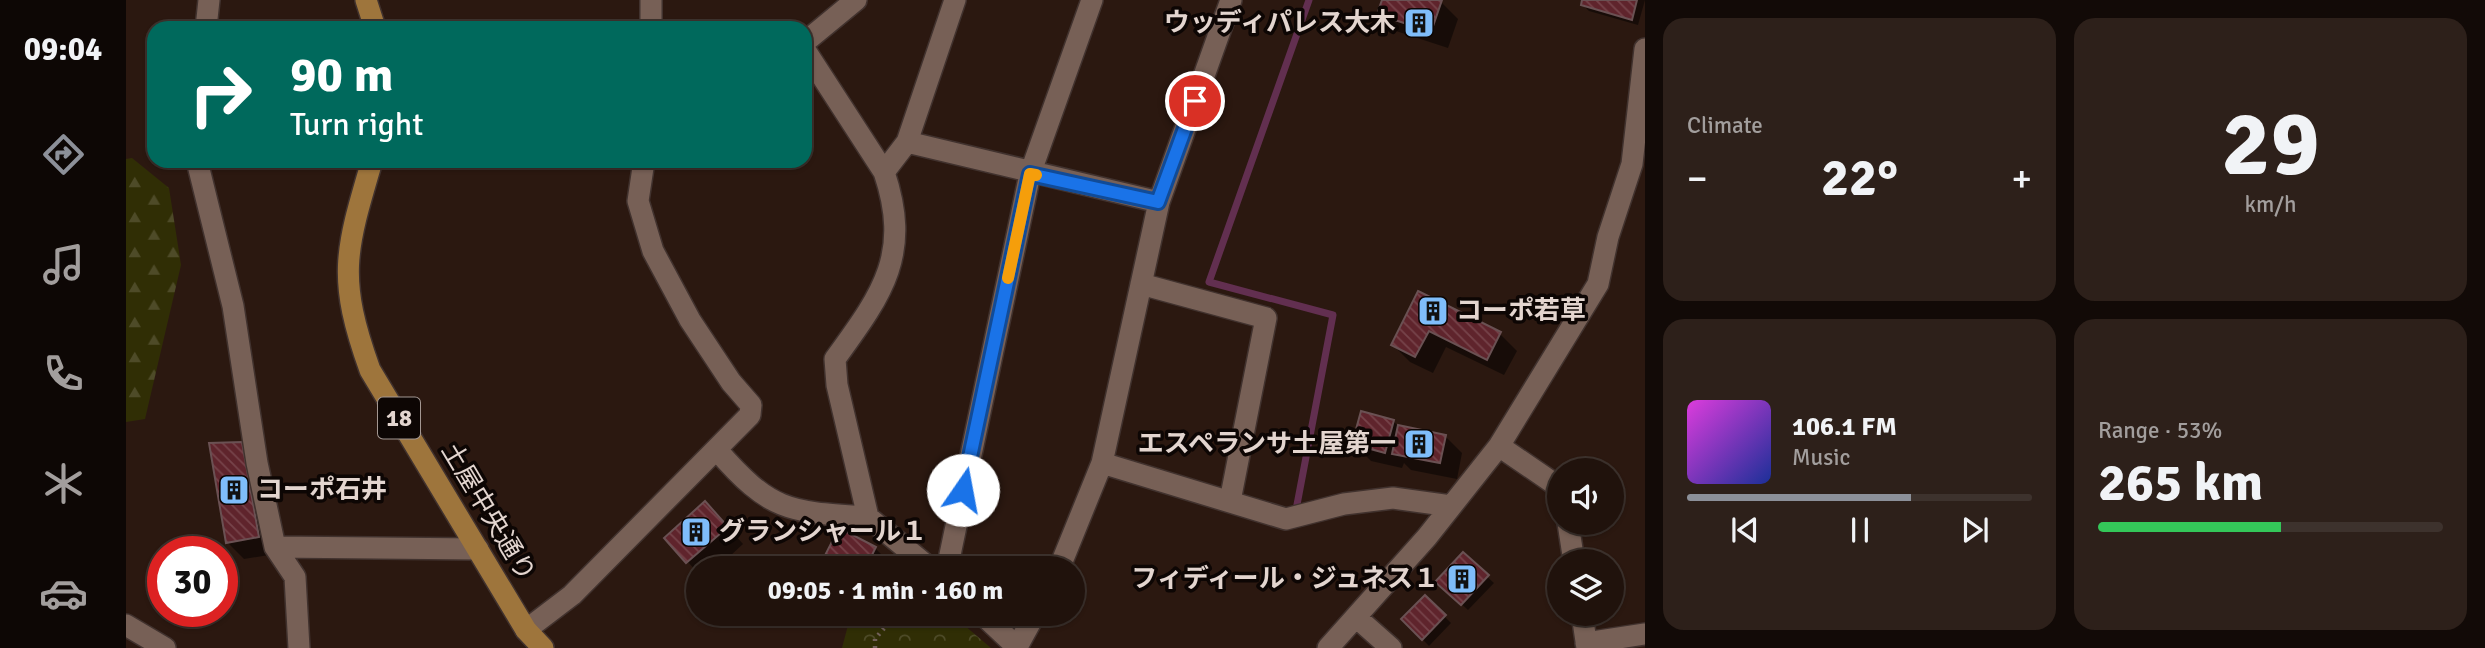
<!DOCTYPE html>
<html lang="en">
<head>
<meta charset="utf-8">
<style>
  :root { --surface:#20120c; --page:#2d201a; --text:#f1f3f6; --muted:#a29e9d; --line:#3d322d; --accent:#8c9099 }
  body { margin:0; font-family:Signika,"Noto Sans JP",sans-serif; background:var(--page); color:var(--text); height:100vh; display:flex; flex-direction:column; font-size:26px; white-space:nowrap }
  * { box-sizing:border-box; margin:0 }
  p { font-size:23px; color:var(--muted) }
  .icon { flex:none; width:38px; height:38px; fill:none; stroke:currentColor; stroke-width:2; stroke-linecap:round; stroke-linejoin:round }
  .map { position:relative; flex:1; overflow:hidden }
  .drawer { display:flex; flex-direction:column; gap:18px; padding:18px; background:#120a07; width:840px }
  .drawer>* { flex:none }
  .top-card { position:absolute; left:21px; top:21px; width:665px; height:147px; border-radius:21px; box-shadow:0 2px 5px #0004,0 0 0 2px var(--line); background:#00695c; color:#fff; overflow:hidden }
  .fabs { position:absolute; left:1421px; top:458px; display:grid; gap:14px }
  .fabs a { display:grid; place-items:center; width:77px; height:77px; border-radius:50%; background:var(--surface); box-shadow:0 2px 5px #0004,0 0 0 2px var(--line); font-size:35px }
  .speed { position:absolute; left:21px; top:536px; display:flex; gap:14px; font-size:35px; font-weight:700; text-align:center }
  .speed>* { display:grid; place-content:center; width:91px; height:91px; border-radius:50%; background:var(--surface); box-shadow:0 2px 5px #0004,0 0 0 2px var(--line); line-height:1 }
  .speed .limit { border:10px solid #d22; background:#fff; color:#111 }
  .pin { position:absolute; display:grid; place-items:center; width:60px; height:60px; color:#fff; margin:-30px; border:4px solid #fff; border-radius:50%; box-shadow:0 2px 7px #0007 }
  .me { position:absolute; width:77px; margin:-38px; rotate:12deg; stroke-linejoin:round; filter:drop-shadow(0 0 5px #0008) }
  .turn { display:flex; align-items:center; gap:24px; height:147px; padding:0 28px; font-size:32px }
  .turn .icon { width:91px; height:91px; stroke-width:2.5 }
  .turn b { display:block; font-size:49px; line-height:60px }
  .big { font-size:52px; font-weight:800; line-height:1.1 }
  .drawer .tile { flex:1; display:flex; flex-direction:column; justify-content:center; gap:10px; min-width:0; padding:0 24px; border-radius:21px; background:var(--page) }
  .drawer .dial { align-items:center; gap:0 }
  .dial b { font-size:91px; line-height:1 }
  .song { display:flex; align-items:center; gap:21px }
  .cover { width:84px; height:84px; border-radius:10px; background:linear-gradient(135deg,hsl(300 70% 55%),hsl(230 70% 35%)) }
  .played { height:7px; border-radius:4px; background:linear-gradient(90deg,var(--accent) 65%,var(--line) 65%) }
  .keys { display:flex; justify-content:space-around; direction:ltr }
  .heat { display:flex; justify-content:space-between; align-items:center; font-size:38px; direction:ltr }
  .charge { height:10px; border-radius:5px; background:linear-gradient(90deg,#34c759 53%,var(--line) 0) }
  .drawer .tiles { flex:1; display:grid; gap:18px; grid-template-columns:repeat(2,1fr) }
  .trip { position:absolute; left:560px; top:556px; width:399px; height:70px; border-radius:35px; background:var(--surface); box-shadow:0 2px 5px #0004,0 0 0 2px var(--line); font-weight:800; line-height:70px; text-align:center }
  main { display:flex; flex:1; min-height:0 }
  .tabs { display:flex; flex-direction:column; width:126px; justify-content:space-around; align-items:center; background:#0d0705; color:var(--muted) }
  .tabs .icon { width:49px; height:49px }
  .tabs .on { color:var(--accent) }
  .tabs b { font-size:32px; color:var(--text) }
  .map>svg:first-child { display:block }
  .forest { fill:url(#forest-firs) }
  .park { fill:url(#park-crowns) }
  .shadow { fill:#0007 }
  .lines { fill:none; stroke-linecap:round; stroke-linejoin:round }
  .stream { stroke:#622f50; stroke-width:7 }
  .building { fill:url(#building-back-hatch); stroke:#6a5153; stroke-width:2 }
  .minor-casing { stroke:#41322e; stroke-width:24 }
  .major-casing { stroke:#41322e; stroke-width:24 }
  .path { stroke:#72615a; stroke-width:4.5; stroke-dasharray:2 5; stroke-linecap:butt }
  .minor { stroke:#776056; stroke-width:21 }
  .major { stroke:#9e753c; stroke-width:21 }
  .route-casing { stroke:#114b97; stroke-width:18 }
  .route { stroke:#1a73e8; stroke-width:12 }
  .slow { stroke:#f59e0b; stroke-width:12 }
  .labels { text-anchor:middle; dominant-baseline:central; stroke-width:7; stroke-linejoin:round; paint-order:stroke }
  .shield { fill:#0d0604; stroke:#a39792; stroke-width:2 }
  .shield-label { font-size:24px; font-weight:bold; fill:#e3d5cf }
  .poi-label { font-size:26px; font-weight:bold; fill:#e3d5cf; stroke:#0d0604; text-anchor:end }
  .street-label { font-size:26px; fill:#e3d5cf; stroke:#0d0604 }
</style>
</head>
<body>
<main>
<nav class="tabs">
<b>09:04</b>
<svg class="icon on" aria-label="directions" viewBox="0 0 24 24"><path d="M12 3l9 9-9 9-9-9zM9 14v-3h6M13 9l2 2-2 2"/></svg>
<svg class="icon" aria-label="music" viewBox="0 0 24 24"><path d="M9 18V5l10-2v13"/><circle cx="6" cy="18" r="3"/><circle cx="16" cy="16" r="3"/></svg>
<svg class="icon" aria-label="phone" viewBox="0 0 24 24"><path d="M5 4h4l2 5-3 2q2 4 5 5l2-3 5 2v4C11 20 4 13 5 4z"/></svg>
<svg class="icon" aria-label="climate" viewBox="0 0 24 24"><path d="M12 3v18M4 7l16 10M4 17L20 7"/></svg>
<svg class="icon" aria-label="car" viewBox="0 0 24 24"><path d="M5 17H2v-5l4-1 3-4h7l3 4 3 1v5h-3M9 17h6M6 11h13"/><circle cx="7" cy="17" r="2"/><circle cx="17" cy="17" r="2"/></svg>
</nav>
<div class="map">
<svg width="1519" height="648" viewBox="0 0 1519 648">
  <defs>
    <pattern id="forest-firs" width="22" height="20" patternUnits="userSpaceOnUse" patternTransform="scale(1.75)"><rect width="22" height="20" fill="#302e05"/><path d="M5 1l3.5 6h-7zM16 11l3.5 6h-7z" fill="#4e4b28"/></pattern>
    <pattern id="park-crowns" width="20" height="18" patternUnits="userSpaceOnUse" patternTransform="scale(1.75)"><rect width="20" height="18" fill="#302e05"/><path d="M2 6a3 3 0 1 1 6 0M12 15a3 3 0 1 1 6 0" fill="none" stroke="#4e4b28"/></pattern>
    <pattern id="building-back-hatch" width="6" height="6" patternUnits="userSpaceOnUse" patternTransform="scale(1.75)"><rect width="6" height="6" fill="#5f242c"/><path d="M-1 5l2 2M0 0l6 6M5-1l2 2" fill="none" stroke="#76434a"/></pattern>
  </defs>
  <rect width="100%" height="100%" fill="#2b1810"/>
  <path class="forest" d="M6 158 43 188 55 265 19 419 0 422V159Z"/>
  <path class="park" d="M725 614H825L865 648H716Z"/>
  <path class="shadow" d="M1258 0 1315 2 1332 19 1322 48 1270 31 1253 14Z
    M1458 0H1519L1512 25 1463 11 1457 5Z
    M1293 294 1374 334 1391 351 1378 375 1320 347 1307 373 1284 362 1267 345Z
    M1267 421 1273 427 1319 436 1336 453 1331 479 1285 470 1278 463 1276 468 1245 461 1228 444Z
    M116 443 133 460 149 554 118 559 101 542Z
    M596 520 617 544 590 569H572V573L540 538Z
    M749 548 759 558 753 569H694Z
    M1337 555 1368 583 1342 610 1318 588Z
    M1299 597 1325 623 1303 646 1277 619Z"/>
  <g class="lines">
    <path class="stream" d="M1170 510 1207 315 1083 282 1183 0"/>
  </g>
  <path class="building" d="M1256 0H1316L1305 32 1251 14Z
    M1456 0H1511L1506 20 1455 5Z
    M1292 291 1375 332 1361 360 1303 331 1289 357 1265 345Z
    M1235 411 1268 420 1259 453 1226 444Z
    M1272 425 1320 435 1314 463 1266 454Z
    M116 442 133 537 100 543 83 443Z
    M579 501 602 527 560 563 538 538Z
    M713 528 750 547 739 569H692Z
    M1337 552 1363 575 1335 605 1309 582Z
    M1299 595 1320 615 1296 640 1275 619Z"/>
  <g class="lines">
    <g class="minor-casing">
      <path id="minor" d="M80 28 83 0
        M525 28V0
        M679 42 730 0
        M679 50 758 172C786 255 756 294 709 359L711 385 742 517 805 569
        M781 142 1033 202
        M71 161 107 306 131 463 149 547 169 577 173 648
        M758 172 781 142 829 0
        M1015 284 1140 318 1104 501
        M1373 446 1433 487
        M591 450C645 512 663 512 742 517
        M976 463 1160 519 1218 504 1267 498 1325 506
        M1442 523 1448 562
        M149 547 352 549
        M821 569 904 174 966 0
        M933 569 976 463 1033 202 1105 0
        M856 614 892 648
        M1456 614 1461 648
        M1230 617 1265 648
        M0 625 39 648
        M400 630 446 595 624 415 625 405 605 382 564 320 527 251 512 201 518 161
        M1460 643 1519 634
        M891 647 909 614
        M1202 648 1301 537 1373 446 1472 284 1482 237 1506 164 1519 49"/>
    </g>
    <g class="major-casing">
      <path id="major" d="M240 0 249 28
        M246 161C219 252 211 278 244 370L400 630 417 648"/>
    </g>
    <path class="path" d="M749 648V639L770 614"/>
    <use href="#minor" class="minor"/>
    <use href="#major" class="major"/>
  </g>
  <g class="lines">
    <g class="route-casing">
      <path id="route" d="M837 490 904 174 1032 202 1069 101"/>
    </g>
    <use href="#route" class="route"/>
    <path class="slow" d="M882 278 904 174 910 175"/>
  </g>
  <defs>
    <g id="building-square" transform="scale(1.575)"><rect x="-9" y="-9" width="18" height="18" rx="4" fill="#7fbdfa" stroke="#0d0604"/><path d="M-4-6H4V6H1V3H-1V6H-4ZM-2.5-4.3h1.7v1.8h-1.7ZM.8-4.3h1.7v1.8H.8ZM-2.5-1h1.7V.8h-1.7ZM.8-1h1.7V.8H.8Z" fill="#111"/></g>
  </defs>
  <g fill-rule="evenodd">
    <use href="#building-square" x="1293" y="23"/>
    <use href="#building-square" x="1307" y="311"/>
    <use href="#building-square" x="1293" y="444"/>
    <use href="#building-square" x="108" y="490"/>
    <use href="#building-square" x="570" y="532"/>
    <use href="#building-square" x="1336" y="579"/>
  </g>
  <g class="labels">
    <rect class="shield" x="252" y="397.5" width="42" height="41" rx="5"/>
    <g class="shield-label">
      <text x="273" y="418">18</text>
    </g>
    <g class="poi-label">
      <text x="1270" y="23">ウッディパレス大木</text>
      <text x="1330" y="311" text-anchor="start">コーポ若草</text>
      <text x="1270" y="444">エスペランサ土屋第一</text>
      <text x="131" y="490" text-anchor="start">コーポ石井</text>
      <text x="593" y="532" text-anchor="start">グランシャール１</text>
      <text x="1313" y="579">フィディール・ジュネス１</text>
    </g>
    <g class="street-label">
      <text transform="translate(362 512) rotate(59)">土屋中央通り</text>
    </g>
  </g>
</svg>
<div class="fabs">
<a><svg class="icon" aria-label="sound" viewBox="0 0 24 24"><path d="M4 9h4l5-4v14l-5-4H4zM17 9q2 3 0 6"/></svg></a>
<a><svg class="icon" aria-label="layers" viewBox="0 0 24 24"><path d="M12 4l9 5-9 5-9-5zM3 14l9 5 9-5"/></svg></a>
</div>
<div class="speed"><div class="limit">30</div></div>
<div class="pin" style="left:1069px;top:101px;background:#d93025"><svg class="icon" aria-label="arrive" viewBox="0 0 24 24"><path d="M6 21V4h12l-3 4 3 4H6"/></svg></div>
<svg class="me" style="left:837px;top:490px" viewBox="-20 -20 40 40"><circle r="19" fill="#fff"/><path d="M0-13L10 11 0 6-10 11z" fill="#1a73e8"/></svg>
<div class="trip">09:05 · 1 min · 160 m</div>
<div class="top-card">
<div class="turn"><svg class="icon" aria-label="right" viewBox="0 0 24 24"><path d="M7 20v-9h11M14 6l5 5-5 5"/></svg><div><b>90 m</b>Turn right</div></div>
</div>
</div>
<section class="drawer">
<div class="tiles">
<div class="tile"><p>Climate</p>
<div class="heat"><a>−</a><b class="big">22°</b><a>+</a></div>
</div>
<div class="tile dial"><b>29</b><p>km/h</p></div>
<div class="tile">
<div class="song"><i class="cover"></i><div><b>106.1 FM</b><p>Music</p></div></div>
<div class="played"></div>
<div class="keys"><svg class="icon" aria-label="previous" viewBox="0 0 24 24"><path d="M18 5L8 12l10 7zM5 5v14"/></svg><svg class="icon" aria-label="pause" viewBox="0 0 24 24"><path d="M8 5v14M16 5v14"/></svg><svg class="icon" aria-label="next" viewBox="0 0 24 24"><path d="M6 5l10 7-10 7zM19 5v14"/></svg></div>
</div>
<div class="tile"><p>Range · 53%</p><b class="big">265 km</b><div class="charge"></div></div>
</div>
</section>
</main>
</body>
</html>
